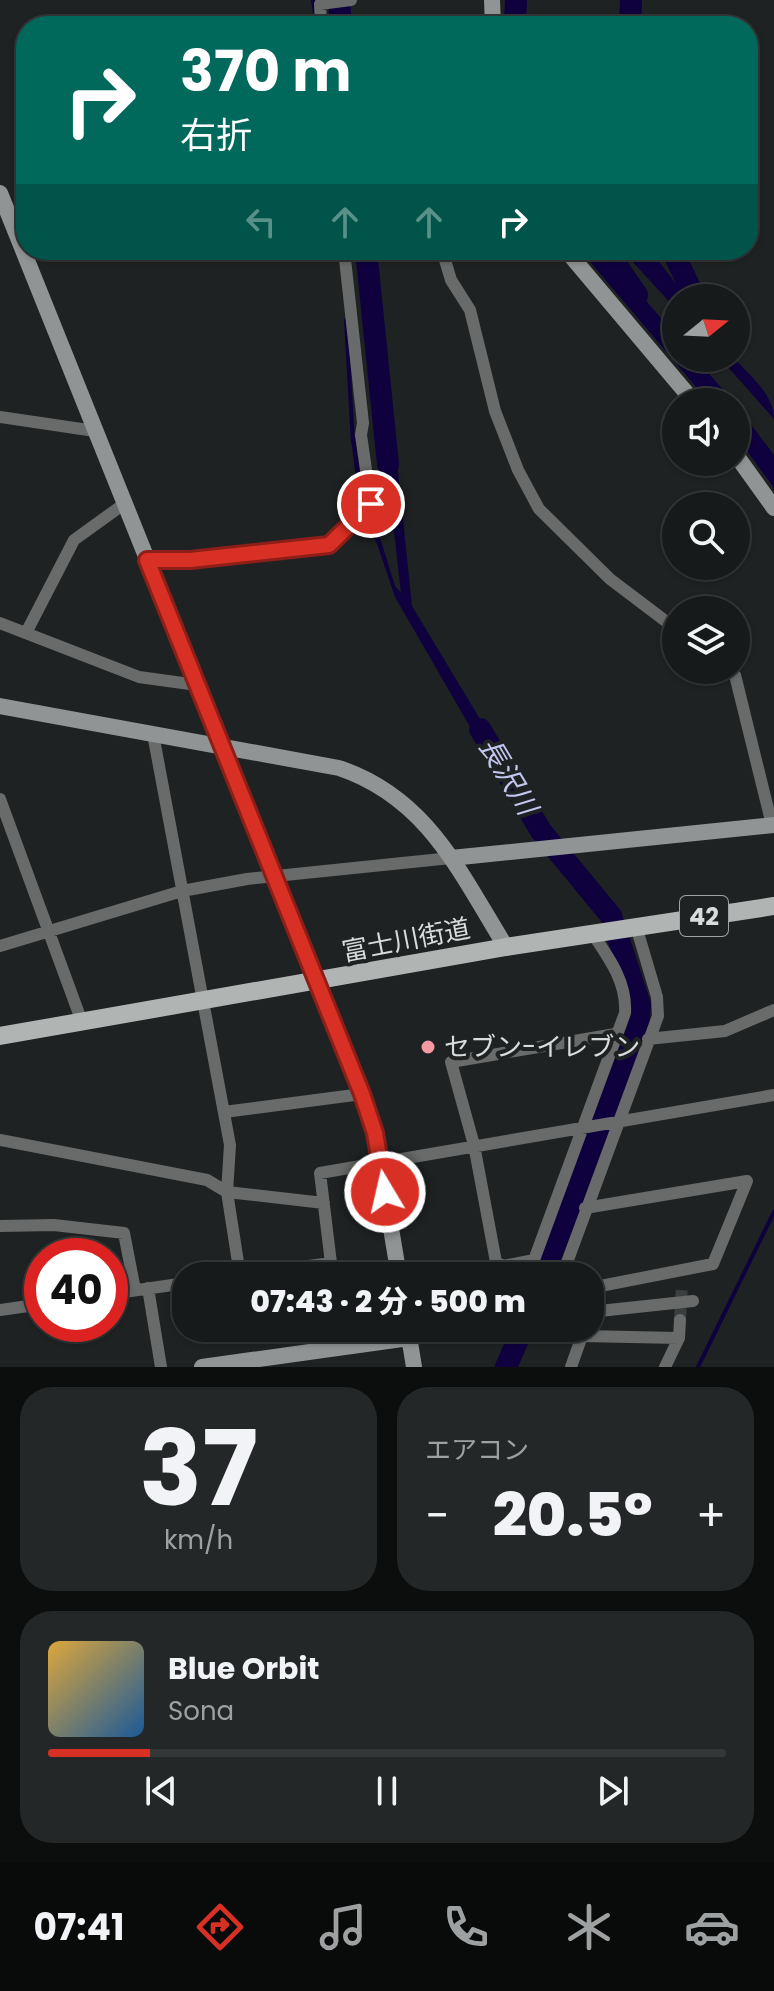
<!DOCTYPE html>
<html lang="ja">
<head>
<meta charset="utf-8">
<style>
  :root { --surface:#161a1a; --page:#232727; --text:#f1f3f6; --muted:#9ea1a2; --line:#353839; --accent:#d93025 }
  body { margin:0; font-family:Poppins,"Noto Sans JP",sans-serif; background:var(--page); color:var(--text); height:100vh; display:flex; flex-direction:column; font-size:30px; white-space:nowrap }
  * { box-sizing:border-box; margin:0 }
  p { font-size:26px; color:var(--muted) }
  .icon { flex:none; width:44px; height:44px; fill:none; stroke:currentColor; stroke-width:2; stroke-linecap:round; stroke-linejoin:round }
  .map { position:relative; height:1367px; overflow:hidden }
  .sheet { display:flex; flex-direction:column; gap:20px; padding:20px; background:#0c0e0e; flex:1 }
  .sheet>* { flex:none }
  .top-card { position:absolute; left:16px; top:16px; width:742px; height:244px; border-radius:32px; box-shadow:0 2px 6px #0004,0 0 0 2px var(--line); background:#00695c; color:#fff; overflow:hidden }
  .needle { width:52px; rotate:72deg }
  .fabs { position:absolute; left:662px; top:284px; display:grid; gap:16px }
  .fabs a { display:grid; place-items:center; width:88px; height:88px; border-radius:50%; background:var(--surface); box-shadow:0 2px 6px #0004,0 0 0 2px var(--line); font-size:40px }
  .speed { position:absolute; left:24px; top:1238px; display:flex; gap:16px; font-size:40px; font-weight:700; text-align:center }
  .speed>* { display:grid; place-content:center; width:104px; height:104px; border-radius:50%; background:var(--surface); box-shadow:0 2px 6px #0004,0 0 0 2px var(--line); line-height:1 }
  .speed .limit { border:12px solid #d22; background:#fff; color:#111 }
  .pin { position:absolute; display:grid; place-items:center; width:68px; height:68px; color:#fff; margin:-34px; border:4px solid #fff; border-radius:50%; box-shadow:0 2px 8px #0007 }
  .me { position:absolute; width:88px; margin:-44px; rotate:351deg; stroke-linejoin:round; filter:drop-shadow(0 0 6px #0008) }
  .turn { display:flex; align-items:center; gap:28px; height:168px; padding:0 32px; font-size:36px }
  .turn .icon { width:104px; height:104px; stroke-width:2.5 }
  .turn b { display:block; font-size:56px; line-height:68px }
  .lanes { display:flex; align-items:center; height:76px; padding:0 32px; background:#0003; justify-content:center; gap:40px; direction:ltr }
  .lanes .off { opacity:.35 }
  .big { font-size:60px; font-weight:800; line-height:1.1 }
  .sheet .widget { flex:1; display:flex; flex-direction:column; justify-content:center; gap:12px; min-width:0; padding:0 28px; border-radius:32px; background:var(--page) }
  .sheet .dial { align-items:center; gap:0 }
  .dial b { font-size:104px; line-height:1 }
  .song { display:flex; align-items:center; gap:24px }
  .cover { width:96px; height:96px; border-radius:12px; background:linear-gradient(135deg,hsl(40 70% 55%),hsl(210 70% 35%)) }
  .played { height:8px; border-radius:4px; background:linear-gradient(90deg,var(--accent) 15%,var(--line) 15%) }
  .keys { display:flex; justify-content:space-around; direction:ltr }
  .heat { display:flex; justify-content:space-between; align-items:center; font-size:44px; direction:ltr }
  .sheet .tiles { flex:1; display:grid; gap:20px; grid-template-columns:1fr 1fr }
  .widget:last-child { grid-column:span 2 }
  .trip { position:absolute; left:172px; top:1262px; width:432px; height:80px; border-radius:32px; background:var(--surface); box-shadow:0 2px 6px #0004,0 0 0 2px var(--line); font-weight:800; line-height:80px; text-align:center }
  .tabs { display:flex; height:128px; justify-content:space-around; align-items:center; background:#090a0a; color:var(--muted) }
  .tabs .icon { width:56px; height:56px }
  .tabs .selected { color:var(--accent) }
  .tabs b { font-size:36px; color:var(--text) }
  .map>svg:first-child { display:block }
  .water { fill:#0f003e }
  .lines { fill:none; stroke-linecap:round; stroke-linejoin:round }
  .stream { stroke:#0f003e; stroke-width:4 }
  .river { stroke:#0f003e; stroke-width:22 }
  .street-tunnel { stroke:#3a3e3f; stroke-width:12; stroke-dasharray:12 6; stroke-linecap:butt }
  .street { stroke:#686b6a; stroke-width:12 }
  .secondary { stroke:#919494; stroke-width:16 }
  .primary { stroke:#b0b5b4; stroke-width:18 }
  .route-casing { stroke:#8d1f18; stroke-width:20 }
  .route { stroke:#d93025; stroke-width:14 }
  .poi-dot { fill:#f49aa0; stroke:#1e2223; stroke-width:3 }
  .labels { text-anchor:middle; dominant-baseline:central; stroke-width:8; stroke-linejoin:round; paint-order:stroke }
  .shield { fill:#1e2223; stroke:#a1a4a4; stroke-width:2 }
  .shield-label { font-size:24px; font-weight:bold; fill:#d9dcdc }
  .street-label { font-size:26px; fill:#d9dcdc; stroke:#1e2223 }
  .poi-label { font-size:26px; fill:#d9dcdc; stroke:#1e2223; text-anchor:start }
  .water-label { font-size:28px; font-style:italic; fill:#c3c6ee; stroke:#1e2223 }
</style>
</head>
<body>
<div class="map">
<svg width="774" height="1367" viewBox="0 0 774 1367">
  <rect width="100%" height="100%" fill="#1e2223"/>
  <path class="water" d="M580 250H603L676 336V358H695L734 402H709Z
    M627 250H650L687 298H676V309L632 261Z
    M720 358H734C750 376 774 394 774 419Z
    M736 405 774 455V488L736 436Z
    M387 434 392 458 397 462 412 606 498 749 488 758 395 597 376 541 361 520 351 438 355 437 366 516 381 541 395 586 401 593 391 506 387 500 380 435Z"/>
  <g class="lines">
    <path class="stream" d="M313 0 315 13
      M346 320 353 443
      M698 1367 774 1212"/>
    <path class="river" d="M339 0 341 26
      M515 26 516 0
      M630 26 631 0
      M366 250 388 464
      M606 250 637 295
      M672 250 695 298
      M480 729 541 831 611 916 640 1005 638 1029 543 1276
      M506 1367 523 1328"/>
    <path class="street-tunnel" d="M680 1320 682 1285"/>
    <path class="street" d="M321 26 320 4 351 0
      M442 250 451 280 470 310 495 411 518 470 539 509 610 579 676 629
      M0 417 95 431
      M147 560H190L329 545 371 504 361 435 363 423 344 250
      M0 623 139 677 197 685
      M27 631 74 540 124 504
      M729 670 735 675 772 825
      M153 734 230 1145 227 1192 240 1275
      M0 799 82 1022
      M592 933C609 958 627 982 625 1013L534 1260 503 1266 496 1262 474 1145 451 1062 615 1034
      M0 946 182 891 247 879 451 858
      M648 1039 725 1031 774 1010
      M224 1112 362 1094
      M0 1140 207 1180 227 1192 324 1203
      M585 1208 747 1181 713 1264 590 1288
      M0 1226 54 1225 124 1233 135 1290
      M235 1276 331 1263 320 1173 774 1095
      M562 1276 658 1016 657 997 636 926
      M148 1288 161 1367
      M110 1294 186 1283
      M0 1310 42 1304
      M590 1312 693 1301
      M409 1338 474 1328
      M571 1367 582 1336 679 1338
      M665 1367 679 1338 680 1320"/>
    <path class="secondary" d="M492 0 493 26
      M0 193 362 1094 375 1133 399 1276
      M566 250 694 402
      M736 455 774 508
      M0 706 339 768C428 798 460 873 506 947
      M451 858 774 825
      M408 1330 414 1367
      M202 1367 409 1338"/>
    <path class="primary" d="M0 1036 506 947 774 906"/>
  </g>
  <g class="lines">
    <g class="route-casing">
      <path id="route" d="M371 504 329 545 190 560H147L362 1094 375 1133 385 1192"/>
    </g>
    <use href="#route" class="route"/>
  </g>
  <circle class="poi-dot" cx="428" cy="1047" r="8"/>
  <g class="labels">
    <rect class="shield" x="680" y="896" width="48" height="40" rx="6"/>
    <g class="shield-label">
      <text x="704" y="916">42</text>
    </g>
    <g class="street-label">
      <text transform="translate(406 940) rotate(-11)">富士川街道</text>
    </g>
    <g class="poi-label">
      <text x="444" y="1047">セブン-イレブン</text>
    </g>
    <g class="water-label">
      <text transform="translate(508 776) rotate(59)">長沢川</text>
    </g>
  </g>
</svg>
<div class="fabs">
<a><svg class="needle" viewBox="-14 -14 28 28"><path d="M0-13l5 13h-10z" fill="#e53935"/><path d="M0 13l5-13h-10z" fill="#9ea1a2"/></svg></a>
<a><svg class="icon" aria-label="sound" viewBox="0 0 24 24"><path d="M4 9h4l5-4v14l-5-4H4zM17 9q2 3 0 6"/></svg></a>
<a><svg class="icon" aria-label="search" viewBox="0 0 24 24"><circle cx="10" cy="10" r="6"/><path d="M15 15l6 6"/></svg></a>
<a><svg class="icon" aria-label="layers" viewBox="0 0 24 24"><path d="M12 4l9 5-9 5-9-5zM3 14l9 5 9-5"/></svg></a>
</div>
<div class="speed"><div class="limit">40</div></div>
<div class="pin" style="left:371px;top:504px;background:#d93025"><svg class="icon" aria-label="arrive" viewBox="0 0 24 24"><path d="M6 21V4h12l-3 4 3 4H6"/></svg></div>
<svg class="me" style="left:385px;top:1192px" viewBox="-20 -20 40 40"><circle r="17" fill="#d93025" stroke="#fff" stroke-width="3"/><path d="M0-11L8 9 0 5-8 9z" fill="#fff"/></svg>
<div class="trip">07:43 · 2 分 · 500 m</div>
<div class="top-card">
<div class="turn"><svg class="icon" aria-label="right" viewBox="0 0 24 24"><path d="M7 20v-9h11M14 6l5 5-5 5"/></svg><div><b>370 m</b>右折</div></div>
<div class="lanes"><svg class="icon off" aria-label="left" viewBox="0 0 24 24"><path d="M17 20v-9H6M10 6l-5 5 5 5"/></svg><svg class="icon off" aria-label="ahead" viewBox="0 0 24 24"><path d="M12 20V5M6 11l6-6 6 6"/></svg><svg class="icon off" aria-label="ahead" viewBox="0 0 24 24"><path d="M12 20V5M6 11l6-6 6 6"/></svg><svg class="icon" aria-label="right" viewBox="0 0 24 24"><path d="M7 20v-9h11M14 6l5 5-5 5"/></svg></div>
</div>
</div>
<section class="sheet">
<div class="tiles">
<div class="widget dial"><b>37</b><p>km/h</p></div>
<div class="widget"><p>エアコン</p>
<div class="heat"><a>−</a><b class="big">20.5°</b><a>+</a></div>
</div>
<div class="widget">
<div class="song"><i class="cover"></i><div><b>Blue Orbit</b><p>Sona</p></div></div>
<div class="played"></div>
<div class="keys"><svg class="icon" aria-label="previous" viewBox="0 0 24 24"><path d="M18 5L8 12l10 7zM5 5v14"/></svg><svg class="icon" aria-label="pause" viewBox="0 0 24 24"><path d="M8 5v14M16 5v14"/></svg><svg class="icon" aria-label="next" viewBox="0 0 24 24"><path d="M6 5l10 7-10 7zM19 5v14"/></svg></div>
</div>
</div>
</section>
<nav class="tabs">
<b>07:41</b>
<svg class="icon selected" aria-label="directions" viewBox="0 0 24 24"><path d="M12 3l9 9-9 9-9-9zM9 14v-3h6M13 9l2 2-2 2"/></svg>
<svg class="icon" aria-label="music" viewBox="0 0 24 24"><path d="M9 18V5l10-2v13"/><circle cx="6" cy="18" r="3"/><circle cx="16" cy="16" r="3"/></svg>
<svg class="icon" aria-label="phone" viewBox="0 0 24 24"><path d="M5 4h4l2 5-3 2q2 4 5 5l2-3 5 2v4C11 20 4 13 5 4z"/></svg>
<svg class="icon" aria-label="climate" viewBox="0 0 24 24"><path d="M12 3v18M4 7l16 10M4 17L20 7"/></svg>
<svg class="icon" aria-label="car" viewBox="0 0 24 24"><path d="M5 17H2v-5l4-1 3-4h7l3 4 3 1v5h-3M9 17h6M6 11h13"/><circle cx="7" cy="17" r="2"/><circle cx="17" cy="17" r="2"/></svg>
</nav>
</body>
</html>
